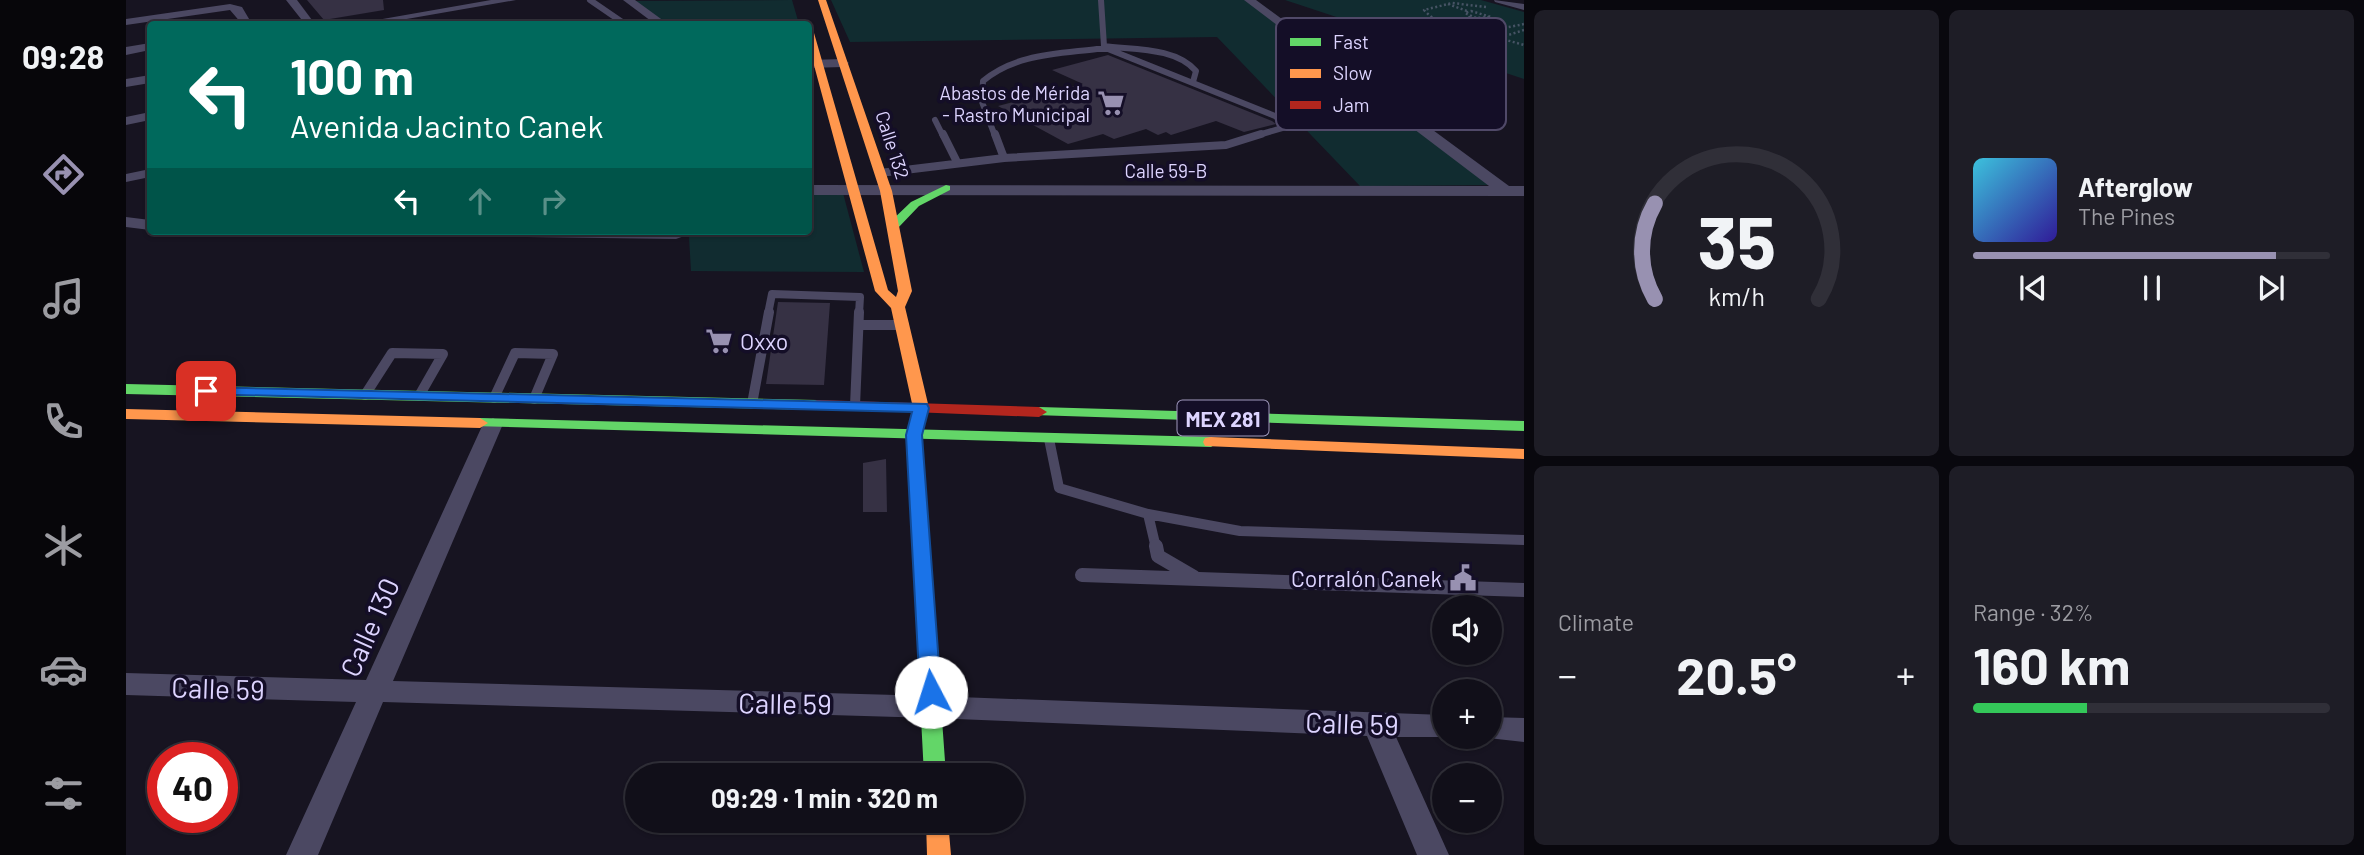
<!DOCTYPE html>
<html lang="en">
<head>
<meta charset="utf-8">
<style>
  :root { --surface:#110f19; --page:#1e1d26; --text:#f1f3f6; --muted:#9c9ca2; --line:#302f38; --accent:#9891b1 }
  body { margin:0; font-family:Barlow,sans-serif; background:var(--page); color:var(--text); height:100vh; display:flex; flex-direction:column; font-size:26px; white-space:nowrap }
  * { box-sizing:border-box; margin:0 }
  p { font-size:23px; color:var(--muted) }
  .icon { flex:none; width:38px; height:38px; fill:none; stroke:currentColor; stroke-width:2; stroke-linecap:round; stroke-linejoin:round }
  .map { position:relative; flex:1; overflow:hidden }
  .panel { display:flex; flex-direction:column; gap:10px; padding:10px; background:#09080e; width:840px }
  .panel>* { flex:none }
  .guide { position:absolute; left:21px; top:21px; width:665px; height:214px; border-radius:7px; box-shadow:0 2px 5px #0004,0 0 0 2px var(--line); background:#00695c; color:#fff; overflow:hidden }
  .buttons { position:absolute; left:1306px; top:595px; display:grid; gap:14px }
  .buttons a { display:grid; place-items:center; width:70px; height:70px; border-radius:50%; background:var(--surface); box-shadow:0 2px 5px #0004,0 0 0 2px var(--line); font-size:35px }
  .speed { position:absolute; left:21px; top:742px; display:flex; gap:14px; font-size:35px; font-weight:700; text-align:center }
  .speed>* { display:grid; place-content:center; width:91px; height:91px; border-radius:50%; background:var(--surface); box-shadow:0 2px 5px #0004,0 0 0 2px var(--line); line-height:1 }
  .speed .limit { border:10px solid #d22; background:#fff; color:#111 }
  .pin { position:absolute; display:grid; place-items:center; width:60px; height:60px; color:#fff; margin:-30px; border-radius:14px; box-shadow:0 4px 10px #0006 }
  .me { position:absolute; width:77px; margin:-38px; rotate:355deg; stroke-linejoin:round; filter:drop-shadow(0 0 5px #0008) }
  .turn { display:flex; align-items:center; gap:24px; height:147px; padding:0 28px; font-size:32px }
  .turn .icon { width:91px; height:91px; stroke-width:2.5 }
  .turn b { display:block; font-size:49px; line-height:60px }
  .lanes { display:flex; align-items:center; height:66px; padding:0 28px; background:#0003; justify-content:center; gap:35px; direction:ltr }
  .lanes .off { opacity:.35 }
  .big { font-size:52px; font-weight:700; line-height:1.1 }
  .panel .widget { flex:1; display:flex; flex-direction:column; justify-content:center; gap:10px; min-width:0; padding:0 24px; border-radius:10px; background:var(--page) }
  .panel .dial { align-items:center; gap:0 }
  .dial svg { height:182px; overflow:visible; fill:none; stroke:var(--line); stroke-width:7; stroke-linecap:round; text-anchor:middle }
  .dial text { fill:var(--text); stroke:none }
  .song { display:flex; align-items:center; gap:21px }
  .cover { width:84px; height:84px; border-radius:10px; background:linear-gradient(135deg,hsl(190 70% 55%),hsl(250 70% 35%)) }
  .played { height:7px; border-radius:4px; background:linear-gradient(90deg,var(--accent) 85%,var(--line) 85%) }
  .keys { display:flex; justify-content:space-around; direction:ltr }
  .heat { display:flex; justify-content:space-between; align-items:center; font-size:38px; direction:ltr }
  .charge { height:10px; border-radius:5px; background:linear-gradient(90deg,#34c759 32%,var(--line) 0) }
  .panel .tiles { flex:1; display:grid; gap:10px; grid-template-columns:repeat(2,1fr) }
  .trip { position:absolute; left:499px; top:763px; width:399px; height:70px; border-radius:35px; background:var(--surface); box-shadow:0 2px 5px #0004,0 0 0 2px var(--line); font-weight:700; line-height:70px; text-align:center }
  main { display:flex; flex:1; min-height:0 }
  .tab-bar { display:flex; flex-direction:column; width:126px; justify-content:space-around; align-items:center; background:#07060a; color:var(--muted) }
  .tab-bar .icon { width:49px; height:49px }
  .tab-bar .on { color:var(--accent) }
  .tab-bar b { font-size:32px; color:var(--text) }
  .map>svg:first-child { display:block }
  .green { fill:#112c30 }
  .building { fill:#363144 }
  .lines { fill:none; stroke-linecap:round; stroke-linejoin:round }
  .path { stroke:#465364; stroke-width:2.5; stroke-dasharray:2 2.5; stroke-linecap:butt }
  .lane-far3 { stroke:#4b4862; stroke-width:6 }
  .lane-far2 { stroke:#4b4862; stroke-width:8 }
  .lane-far1 { stroke:#4b4862; stroke-width:10 }
  .lane { stroke:#4b4862; stroke-width:14 }
  .street { fill:#4b4862; fill-rule:evenodd }
  .fast { fill:#63d668; fill-rule:evenodd }
  .slow { fill:#ff974d; fill-rule:evenodd }
  .jam { fill:#b3261e; fill-rule:evenodd }
  .route { fill:#1a73e8; stroke:#114b97; stroke-width:2 }
  .labels { text-anchor:middle; dominant-baseline:central; stroke-width:7; stroke-linejoin:round; paint-order:stroke }
  .far-poi-label { font-size:19px; fill:#ddd4ff; stroke:#140e27; text-anchor:end }
  .far-street-label { font-size:19px; fill:#ddd4ff; stroke:#140e27 }
  .shield { fill:#140e27; stroke:#a199be; stroke-width:2 }
  .shield-label { font-size:21px; font-weight:bold; fill:#ddd4ff }
  .poi-label { font-size:23px; fill:#ddd4ff; stroke:#140e27; text-anchor:start }
  .near-street-label { font-size:28px; fill:#ddd4ff; stroke:#140e27 }
  .key { fill:#140e27; stroke:#504968; stroke-width:2 }
  .key-label { font-size:19px; fill:#ddd4ff }
</style>
</head>
<body>
<main>
<nav class="tab-bar">
<b>09:28</b>
<svg class="icon on" aria-label="directions" viewBox="0 0 24 24"><path d="M12 3l9 9-9 9-9-9zM9 14v-3h6M13 9l2 2-2 2"/></svg>
<svg class="icon" aria-label="music" viewBox="0 0 24 24"><path d="M9 18V5l10-2v13"/><circle cx="6" cy="18" r="3"/><circle cx="16" cy="16" r="3"/></svg>
<svg class="icon" aria-label="phone" viewBox="0 0 24 24"><path d="M5 4h4l2 5-3 2q2 4 5 5l2-3 5 2v4C11 20 4 13 5 4z"/></svg>
<svg class="icon" aria-label="climate" viewBox="0 0 24 24"><path d="M12 3v18M4 7l16 10M4 17L20 7"/></svg>
<svg class="icon" aria-label="car" viewBox="0 0 24 24"><path d="M5 17H2v-5l4-1 3-4h7l3 4 3 1v5h-3M9 17h6M6 11h13"/><circle cx="7" cy="17" r="2"/><circle cx="17" cy="17" r="2"/></svg>
<svg class="icon" aria-label="filters" viewBox="0 0 24 24"><path d="M4 7h16M4 17h16"/><circle cx="9" cy="7" r="2"/><circle cx="15" cy="17" r="2"/></svg>
</nav>
<div class="map">
<svg width="1398" height="855" viewBox="0 0 1398 855">
  <rect width="100%" height="100%" fill="#171421"/>
  <path class="green" d="M666 0 673 24H536L501 1Z
    M705 0H1123L1371 185 1234 186 1091 37 724 42Z
    M1159 0H1355L1398 12V79Z
    M683 193H717L738 272 565 271 563 237 583 231H682Z"/>
  <path class="building" d="M181 0H257L258 10 198 20Z
    M982 55 1146 121 1150 124 1118 132 1090 121 1045 135 1040 132 1032 135 1020 129 988 139 977 134 942 144 872 106 957 84 926 70Z
    M652 302 704 303 698 385 640 384Z
    M760 459 761 512H737V463Z"/>
  <g class="lines">
    <path class="path" d="M1322 4 1341 11
      M1360 7 1326 3 1298 10C1321 36 1367 31 1398 24
      M1345 11 1365 17 1350 18 1339 13Z
      M1353 19 1363 41
      M1321 24 1344 17
      M1398 30 1373 38 1398 45"/>
    <path class="lane-far3" d="M464 0 499 24
      M975 0 978 46C1008 50 1049 47 1070 71L1067 82
      M809 120 817 136
      M869 136 856 102 857 81C889 54 931 54 971 49H982L1149 116 1163 126 1129 136"/>
    <path class="lane-far2" d="M817 134 831 162
      M869 134 878 158
      M878 158 1100 145 1135 134
      M754 173 878 158
      M642 314 646 294 734 297 733 314"/>
    <path class="lane-far1" d="M733 325H778
      M239 395 266 353 317 354 293 396
      M368 398 389 353 427 354 408 399
      M626 404 643 312
      M729 406 733 312
      M923 439 933 488 1022 514 1114 531 1398 540
      M1022 514 1030 548"/>
    <path class="lane" d="M1030 546 1032 556 1068 577
      M956 575 1398 590"/>
    <path class="street" d="M160 0H171L189 24H179Z
      M365 0H390L252 24H228Z
      M497 0H509L542 24H529Z
      M1118 0H1130L1383 186H1398V196L682 195V185L1363 186Z
      M1368 0 1398 4V10L1369 2Z
      M104 4 116 7 126 24H116L104 10 0 25V19Z
      M24 43V50L0 55V47Z
      M682 60 717 59 723 63 717 67 682 68Z
      M24 75V83L0 87V79Z
      M24 112V120L0 125V117Z
      M24 169V177L0 182V174Z
      M0 217 24 220V230L0 227Z
      M327 231H572L550 239 335 236Z
      M367 418 377 424 267 681 806 696 1318 715V737H1324H1270L1323 855H1291L1241 736 806 718 257 702 192 855H160L230 702 0 695V673L240 680 357 424Z
      M1363 717 1398 718V742L1353 737H1363Z"/>
    <path class="fast" d="M820 185 824 186V190L793 206 771 229H763V223L785 202Z
      M0 384 691 400 699 405 691 410 0 394Z
      M913 407 1398 421V431L908 415 905 412 908 409Z
      M354 418 1085 437 1093 442 1085 447 348 426 346 423Z
      M790 464 798 469 820 775H798L782 469Z"/>
    <path class="slow" d="M692 0H700L766 191 786 291 779 307 803 408 796 435 798 469 790 474 782 469 780 435 787 408 765 308 749 291 682 43V24H679L682 23 686 26 762 290 770 297 772 291 754 191Z
      M0 409 354 418 362 423 354 428 0 419Z
      M1085 437 1398 449V459L1079 446 1077 442 1079 438Z
      M800 821H822L825 855H801Z"/>
    <path class="jam" d="M691 400 913 407 921 412 913 417 686 408 683 405 686 402Z"/>
  </g>
  <path class="route" d="M80 387 801 404 803 408 796 435 815 692 812 698 805 700 797 698 794 692 780 435 786 412 74 394 72 391Z"/>
  <defs>
    <g id="supermarket-bare" transform="scale(2.1)"><path d="M-6-5.5h2.5l.6 2H6L4.5 2H-2.5L-4.4-4H-6ZM-1.5 3.2a1.3 1.3 0 1 0 .1 0ZM3 3.2a1.3 1.3 0 1 0 .1 0Z" fill="#9891b1" stroke="#140e27" stroke-width="2.5" paint-order="stroke"/></g>
    <g id="civic-bare" transform="scale(2.1)"><path d="M-.6-6.5H3V-4.5H.6V-3L4-1V1h2V6H-6V1h2V-1L-.6-3ZM-1.2 2.5V6h2.4V2.5Z" fill="#9891b1" stroke="#140e27" stroke-width="2.5" paint-order="stroke"/></g>
  </defs>
  <g fill-rule="evenodd">
    <use href="#supermarket-bare" x="985" y="103"/>
    <use href="#supermarket-bare" x="593" y="341"/>
    <use href="#civic-bare" x="1337" y="578"/>
  </g>
  <g class="labels">
    <g class="far-poi-label">
      <text x="964" y="92">Abastos de Mérida<tspan x="964" dy="22">- Rastro Municipal</tspan></text>
    </g>
    <g class="far-street-label">
      <text transform="translate(767 145) rotate(72)">Calle 132</text>
      <text x="1040" y="170">Calle 59-B</text>
    </g>
    <rect class="shield" x="1051.5" y="400.5" width="91" height="35" rx="5"/>
    <g class="shield-label">
      <text x="1097" y="418">MEX 281</text>
    </g>
    <g class="poi-label">
      <text x="614" y="341">Oxxo</text>
      <text x="1316" y="578" text-anchor="end">Corralón Canek</text>
    </g>
    <g class="near-street-label">
      <text transform="translate(243 627) rotate(-66)">Calle 130</text>
      <text transform="translate(92 688) rotate(2)">Calle 59</text>
      <text transform="translate(659 703) rotate(1)">Calle 59</text>
      <text transform="translate(1226 723) rotate(2)">Calle 59</text>
    </g>
  </g>
  <rect x="1150" y="18" width="230" height="112" rx="10" class="key"/>
  <rect x="1164" y="38" width="31" height="8" fill="#63d668"/>
  <rect x="1164" y="69" width="31" height="9" fill="#ff974d"/>
  <rect x="1164" y="101" width="31" height="8" fill="#b3261e"/>
  <g class="key-label">
    <text x="1207" y="49">Fast</text>
    <text x="1207" y="80">Slow</text>
    <text x="1207" y="112">Jam</text>
  </g>
</svg>
<div class="buttons">
<a><svg class="icon" aria-label="sound" viewBox="0 0 24 24"><path d="M4 9h4l5-4v14l-5-4H4zM17 9q2 3 0 6"/></svg></a>
<a>+</a>
<a>−</a>
</div>
<div class="speed"><div class="limit">40</div></div>
<div class="pin" style="left:80px;top:391px;background:#d93025"><svg class="icon" aria-label="arrive" viewBox="0 0 24 24"><path d="M6 21V4h12l-3 4 3 4H6"/></svg></div>
<svg class="me" style="left:805px;top:692px" viewBox="-20 -20 40 40"><circle r="19" fill="#fff"/><path d="M0-13L10 11 0 6-10 11z" fill="#1a73e8"/></svg>
<div class="trip">09:29 · 1 min · 320 m</div>
<div class="guide">
<div class="turn"><svg class="icon" aria-label="left" viewBox="0 0 24 24"><path d="M17 20v-9H6M10 6l-5 5 5 5"/></svg><div><b>100 m</b>Avenida Jacinto Canek</div></div>
<div class="lanes"><svg class="icon" aria-label="left" viewBox="0 0 24 24"><path d="M17 20v-9H6M10 6l-5 5 5 5"/></svg><svg class="icon off" aria-label="ahead" viewBox="0 0 24 24"><path d="M12 20V5M6 11l6-6 6 6"/></svg><svg class="icon off" aria-label="right" viewBox="0 0 24 24"><path d="M7 20v-9h11M14 6l5 5-5 5"/></svg></div>
</div>
</div>
<section class="panel">
<div class="tiles">
<div class="widget dial"><svg viewBox="0 0 100 80">
<path d="M14 69A42 42 0 1 1 86 69"/>
<path d="M14 69A42 42 0 0 1 14 27" stroke="#9891b1"/>
<text x="50" y="56" font-size="32" font-weight="700">35</text>
<text x="50" y="72" font-size="11">km/h</text>
</svg></div>
<div class="widget">
<div class="song"><i class="cover"></i><div><b>Afterglow</b><p>The Pines</p></div></div>
<div class="played"></div>
<div class="keys"><svg class="icon" aria-label="previous" viewBox="0 0 24 24"><path d="M18 5L8 12l10 7zM5 5v14"/></svg><svg class="icon" aria-label="pause" viewBox="0 0 24 24"><path d="M8 5v14M16 5v14"/></svg><svg class="icon" aria-label="next" viewBox="0 0 24 24"><path d="M6 5l10 7-10 7zM19 5v14"/></svg></div>
</div>
<div class="widget"><p>Climate</p>
<div class="heat"><a>−</a><b class="big">20.5°</b><a>+</a></div>
</div>
<div class="widget"><p>Range · 32%</p><b class="big">160 km</b><div class="charge"></div></div>
</div>
</section>
</main>
</body>
</html>
